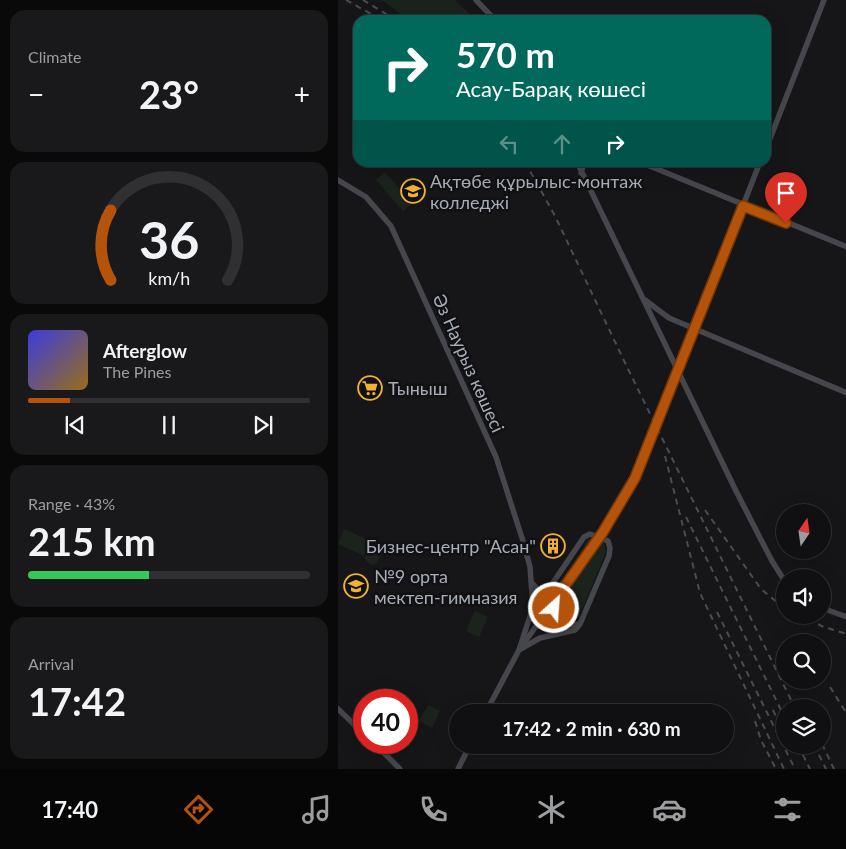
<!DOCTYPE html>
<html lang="en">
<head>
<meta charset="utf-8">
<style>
  :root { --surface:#101012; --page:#19191b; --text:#f1f3f6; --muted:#9c9d9f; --line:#303032; --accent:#b45309 }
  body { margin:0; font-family:Lato,sans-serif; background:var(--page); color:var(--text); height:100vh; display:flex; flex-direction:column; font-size:19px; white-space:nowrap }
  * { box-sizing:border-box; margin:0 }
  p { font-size:16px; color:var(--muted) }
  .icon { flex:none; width:28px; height:28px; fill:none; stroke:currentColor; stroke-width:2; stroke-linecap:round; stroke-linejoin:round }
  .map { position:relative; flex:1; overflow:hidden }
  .drawer { display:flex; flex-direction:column; gap:10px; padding:10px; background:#09090a; width:338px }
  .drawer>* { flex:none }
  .banner { position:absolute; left:15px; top:15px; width:418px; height:152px; border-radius:15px; box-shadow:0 5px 20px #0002,0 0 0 1px var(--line); background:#00695c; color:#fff; overflow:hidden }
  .needle { width:32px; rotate:13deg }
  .tools { position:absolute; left:438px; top:504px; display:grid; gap:10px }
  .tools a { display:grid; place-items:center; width:55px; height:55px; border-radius:50%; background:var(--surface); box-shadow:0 5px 20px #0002,0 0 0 1px var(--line); font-size:25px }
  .speed { position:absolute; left:15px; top:689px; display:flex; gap:10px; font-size:25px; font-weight:700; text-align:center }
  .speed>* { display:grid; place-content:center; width:65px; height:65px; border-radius:50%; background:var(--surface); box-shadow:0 5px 20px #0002,0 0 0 1px var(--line); line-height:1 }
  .speed .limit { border:8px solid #d22; background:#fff; color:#111 }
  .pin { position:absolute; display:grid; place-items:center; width:42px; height:42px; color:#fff; margin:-51px -21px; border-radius:50% 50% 50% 0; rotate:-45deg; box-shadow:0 0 5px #0007 }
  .pin .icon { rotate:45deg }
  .me { position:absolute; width:55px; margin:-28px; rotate:26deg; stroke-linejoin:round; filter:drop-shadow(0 0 4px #0008) }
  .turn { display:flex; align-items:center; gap:18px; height:105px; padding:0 20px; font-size:22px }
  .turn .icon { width:65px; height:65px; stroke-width:2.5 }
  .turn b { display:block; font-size:35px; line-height:42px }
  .lanes { display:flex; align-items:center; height:48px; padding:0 20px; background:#0003; justify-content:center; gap:25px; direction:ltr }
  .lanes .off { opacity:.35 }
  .big { font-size:38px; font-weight:700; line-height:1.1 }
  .drawer .widget { flex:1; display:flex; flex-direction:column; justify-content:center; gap:8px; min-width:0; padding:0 18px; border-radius:15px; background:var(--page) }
  .drawer .dial { align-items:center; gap:0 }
  .dial svg { height:130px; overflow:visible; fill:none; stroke:var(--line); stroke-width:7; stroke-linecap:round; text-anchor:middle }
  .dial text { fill:var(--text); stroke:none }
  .song { display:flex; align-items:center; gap:15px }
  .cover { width:60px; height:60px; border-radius:8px; background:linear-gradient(135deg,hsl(240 70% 55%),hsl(40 70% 35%)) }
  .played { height:5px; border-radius:2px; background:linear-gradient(90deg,var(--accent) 15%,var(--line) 15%) }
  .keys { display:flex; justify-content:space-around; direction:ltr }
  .heat { display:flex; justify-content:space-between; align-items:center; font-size:28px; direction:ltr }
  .charge { height:8px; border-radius:4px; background:linear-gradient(90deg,#34c759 43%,var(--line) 0) }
  .trip { position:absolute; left:111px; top:704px; width:285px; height:50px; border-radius:25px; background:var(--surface); box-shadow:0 5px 20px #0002,0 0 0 1px var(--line); font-weight:700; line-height:50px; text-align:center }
  .dock { display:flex; height:80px; justify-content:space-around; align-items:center; background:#060607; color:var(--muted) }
  .dock .icon { width:35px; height:35px }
  .dock .active { color:var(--accent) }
  .dock b { font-size:22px; color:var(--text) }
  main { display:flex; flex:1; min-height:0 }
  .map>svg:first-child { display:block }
  .green { fill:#1c231d }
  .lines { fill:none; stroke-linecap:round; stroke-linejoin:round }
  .secondary { stroke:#45474d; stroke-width:5.5 }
  .rail { stroke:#4a4c52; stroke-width:2; stroke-dasharray:6 5; stroke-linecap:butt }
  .secondary-bridge { stroke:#45474d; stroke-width:5.5 }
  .route-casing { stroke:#753606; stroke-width:12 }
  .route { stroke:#b45309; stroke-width:9 }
  .labels { text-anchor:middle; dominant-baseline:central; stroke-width:5; stroke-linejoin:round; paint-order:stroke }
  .poi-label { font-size:18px; fill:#a8adb8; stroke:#111113; text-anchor:start }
  .street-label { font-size:18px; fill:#a8adb8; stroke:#111113 }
</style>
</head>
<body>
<main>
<section class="drawer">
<div class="widget"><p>Climate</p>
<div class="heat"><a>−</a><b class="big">23°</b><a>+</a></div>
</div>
<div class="widget dial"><svg viewBox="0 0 100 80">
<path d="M14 69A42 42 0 1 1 86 69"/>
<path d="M14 69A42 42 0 0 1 14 26" stroke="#b45309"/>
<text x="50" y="56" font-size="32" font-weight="700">36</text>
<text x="50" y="72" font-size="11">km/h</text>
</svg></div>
<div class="widget">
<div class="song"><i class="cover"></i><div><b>Afterglow</b><p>The Pines</p></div></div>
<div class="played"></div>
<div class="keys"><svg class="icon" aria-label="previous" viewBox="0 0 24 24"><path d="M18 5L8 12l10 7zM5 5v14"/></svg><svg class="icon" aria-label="pause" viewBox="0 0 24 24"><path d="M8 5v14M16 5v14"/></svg><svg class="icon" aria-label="next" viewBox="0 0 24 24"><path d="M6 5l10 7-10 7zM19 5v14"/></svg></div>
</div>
<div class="widget"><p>Range · 43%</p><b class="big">215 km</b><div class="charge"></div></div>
<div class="widget"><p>Arrival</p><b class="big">17:42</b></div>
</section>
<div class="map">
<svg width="509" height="769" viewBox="0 0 509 769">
  <rect width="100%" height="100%" fill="#161618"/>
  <path class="green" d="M44 0H117L137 20H70Z
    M47 172 74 203 65 211 38 180Z
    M6 529 33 541 26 556 0 544Z
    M251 539 261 540 266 543 268 552 241 617 230 622 224 619 220 606 248 542Z
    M36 541 44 544 45 548 39 563 34 565 29 562 27 558Z
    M137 611 150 617 141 637 128 631Z
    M90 705 102 711 94 728 81 721Z"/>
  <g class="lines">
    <path class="secondary" d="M138 0 157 20
      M428 149 486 0
      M239 162 398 491 434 561 446 580
      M302 162 509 247
      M243 173 246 162
      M0 180 28 197 53 226 158 457 185 541 192 567 195 607 181 650
      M397 226 422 162
      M307 300 331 318 509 393
      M217 601C214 623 221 627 242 624
      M484 608 509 617
      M181 650 202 638 237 630 242 624 271 556 272 548 270 541 252 534 246 537 210 590 202 592 194 583
      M0 709 26 734
      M148 712 181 650 217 600
      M35 742 62 769
      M120 769 132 745"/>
    <path class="rail" d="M8 0 44 20
      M25 0 58 20
      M187 162 217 216 290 369 457 708
      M327 456 362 593 446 769
      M367 510 423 589 446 608
      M348 517 446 716
      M379 612 457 769
      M460 615 486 627 509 634
      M492 687 509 714
      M435 710 446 733
      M417 721 423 740 438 769
      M484 744 496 769
      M460 745 472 769
      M476 745 488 769"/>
    <path class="secondary-bridge" d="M217 600 265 532 297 478 397 226"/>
  </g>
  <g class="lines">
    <g class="route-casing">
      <path id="route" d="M216 608 217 600 265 532 297 478 405 206 448 223"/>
    </g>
    <use href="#route" class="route"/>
  </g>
  <defs>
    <g id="university-ring" transform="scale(1.25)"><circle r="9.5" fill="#111113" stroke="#f2b134" stroke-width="1.5"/><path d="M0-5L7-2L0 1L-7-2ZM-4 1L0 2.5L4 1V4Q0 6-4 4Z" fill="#f2b134"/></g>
    <g id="supermarket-ring" transform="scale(1.25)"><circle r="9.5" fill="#111113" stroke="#f2b134" stroke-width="1.5"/><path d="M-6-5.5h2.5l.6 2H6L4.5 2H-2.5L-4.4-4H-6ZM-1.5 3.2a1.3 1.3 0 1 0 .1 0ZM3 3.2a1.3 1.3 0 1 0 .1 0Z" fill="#f2b134"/></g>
    <g id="building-ring" transform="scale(1.25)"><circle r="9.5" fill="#111113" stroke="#f2b134" stroke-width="1.5"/><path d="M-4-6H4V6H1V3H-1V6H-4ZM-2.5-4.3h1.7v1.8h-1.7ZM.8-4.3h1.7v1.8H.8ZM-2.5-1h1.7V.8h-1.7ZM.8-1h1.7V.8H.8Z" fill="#f2b134"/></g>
    <g id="school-ring" transform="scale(1.25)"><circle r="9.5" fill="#111113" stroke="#f2b134" stroke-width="1.5"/><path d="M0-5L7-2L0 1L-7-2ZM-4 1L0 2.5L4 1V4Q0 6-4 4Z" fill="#f2b134"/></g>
  </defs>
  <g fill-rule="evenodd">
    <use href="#university-ring" x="75" y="191"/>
    <use href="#supermarket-ring" x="32" y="388"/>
    <use href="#building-ring" x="215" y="546"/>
    <use href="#school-ring" x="18" y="586"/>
  </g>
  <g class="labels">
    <g class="poi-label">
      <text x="92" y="181">Ақтөбе құрылыс-монтаж<tspan x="92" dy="21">колледжі</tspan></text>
      <text x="50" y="388">Тыныш</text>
      <text x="198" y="546" text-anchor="end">Бизнес-центр "Асан"</text>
      <text x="36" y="576">№9 орта<tspan x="36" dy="21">мектеп-гимназия</tspan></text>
    </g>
    <g class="street-label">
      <text transform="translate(131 363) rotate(66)">Әз Наурыз көшесі</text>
    </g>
  </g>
</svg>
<div class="tools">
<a><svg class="needle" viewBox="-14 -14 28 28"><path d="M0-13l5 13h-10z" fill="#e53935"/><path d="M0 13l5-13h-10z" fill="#9c9d9f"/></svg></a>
<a><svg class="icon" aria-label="sound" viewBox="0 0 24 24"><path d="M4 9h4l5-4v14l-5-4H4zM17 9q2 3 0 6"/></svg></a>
<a><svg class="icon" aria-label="search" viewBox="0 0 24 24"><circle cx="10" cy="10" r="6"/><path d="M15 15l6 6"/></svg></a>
<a><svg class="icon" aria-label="layers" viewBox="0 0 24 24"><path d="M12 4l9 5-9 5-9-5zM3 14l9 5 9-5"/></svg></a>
</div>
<div class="speed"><div class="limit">40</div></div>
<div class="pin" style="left:448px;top:223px;background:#d93025"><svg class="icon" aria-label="arrive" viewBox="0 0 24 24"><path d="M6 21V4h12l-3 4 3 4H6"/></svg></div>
<svg class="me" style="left:216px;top:608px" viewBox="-20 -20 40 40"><circle r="17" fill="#b45309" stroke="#fff" stroke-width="3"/><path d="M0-11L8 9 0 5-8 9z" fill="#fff"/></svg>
<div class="trip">17:42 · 2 min · 630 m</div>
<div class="banner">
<div class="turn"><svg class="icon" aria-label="right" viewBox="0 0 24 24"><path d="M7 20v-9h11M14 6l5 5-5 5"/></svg><div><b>570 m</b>Асау-Барақ көшесі</div></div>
<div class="lanes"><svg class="icon off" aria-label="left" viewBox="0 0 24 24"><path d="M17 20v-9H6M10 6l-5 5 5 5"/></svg><svg class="icon off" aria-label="ahead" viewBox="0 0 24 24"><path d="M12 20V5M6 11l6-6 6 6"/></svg><svg class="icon" aria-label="right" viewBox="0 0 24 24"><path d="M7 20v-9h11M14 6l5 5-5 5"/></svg></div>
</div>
</div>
</main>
<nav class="dock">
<b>17:40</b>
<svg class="icon active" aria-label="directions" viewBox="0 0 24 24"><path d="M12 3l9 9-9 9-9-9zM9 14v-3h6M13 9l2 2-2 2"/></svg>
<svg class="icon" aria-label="music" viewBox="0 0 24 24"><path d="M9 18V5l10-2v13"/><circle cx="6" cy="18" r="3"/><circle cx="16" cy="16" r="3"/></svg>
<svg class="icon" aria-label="phone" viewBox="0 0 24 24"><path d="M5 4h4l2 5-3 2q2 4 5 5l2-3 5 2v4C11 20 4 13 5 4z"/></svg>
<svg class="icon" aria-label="climate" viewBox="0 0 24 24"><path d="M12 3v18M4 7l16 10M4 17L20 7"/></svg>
<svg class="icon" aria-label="car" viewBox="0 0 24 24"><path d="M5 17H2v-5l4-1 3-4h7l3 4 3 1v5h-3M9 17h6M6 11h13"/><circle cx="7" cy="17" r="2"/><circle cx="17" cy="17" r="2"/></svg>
<svg class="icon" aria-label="filters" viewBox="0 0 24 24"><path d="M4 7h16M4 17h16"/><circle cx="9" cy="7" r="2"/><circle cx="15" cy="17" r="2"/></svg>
</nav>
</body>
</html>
